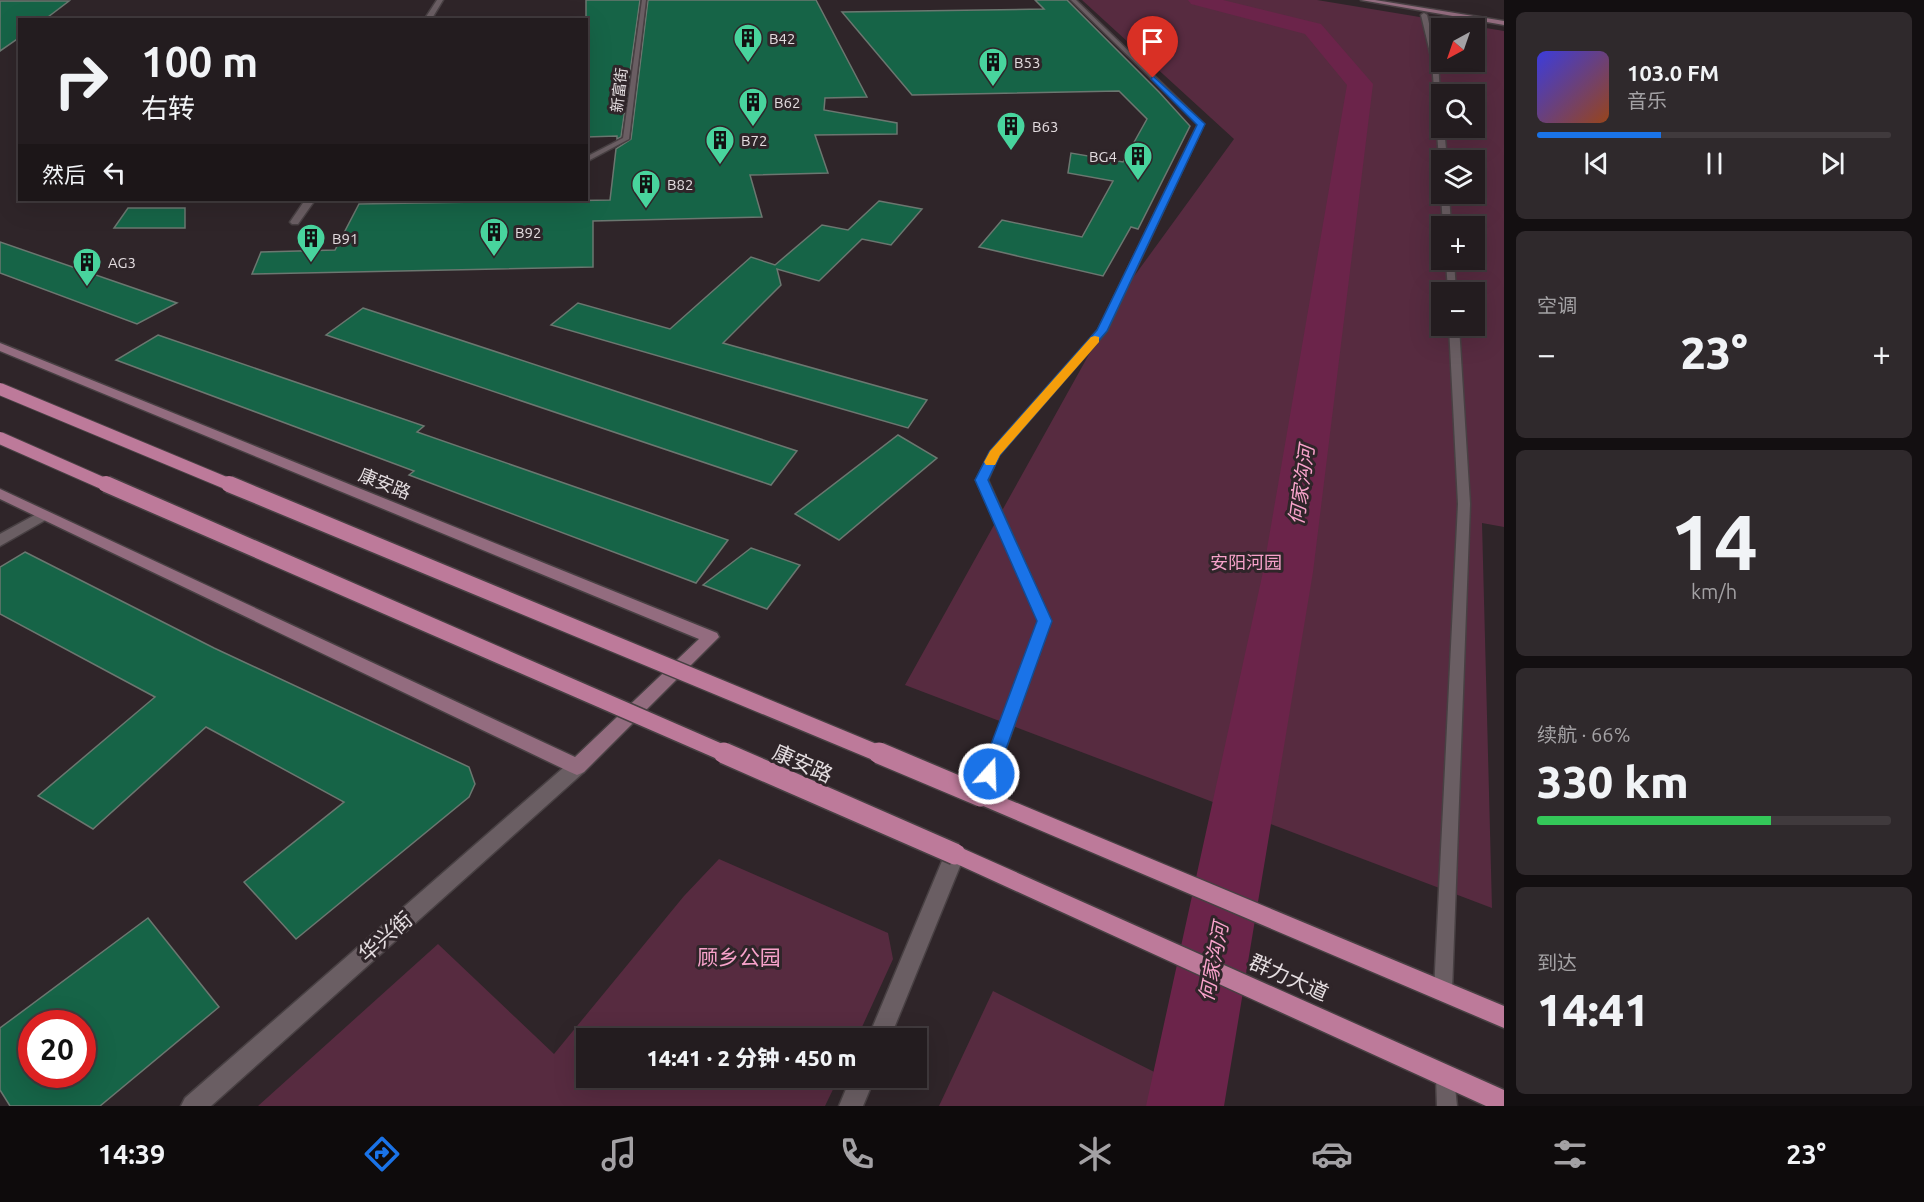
<!DOCTYPE html>
<html lang="zh">
<head>
<meta charset="utf-8">
<style>
  :root { --surface:#231c1f; --page:#2f292c; --text:#f1f3f6; --muted:#a3a1a4; --line:#403a3d; --accent:#1a73e8 }
  body { margin:0; font-family:Ubuntu,"Noto Sans SC",sans-serif; background:var(--page); color:var(--text); height:100vh; display:flex; flex-direction:column; font-size:22px; white-space:nowrap }
  * { box-sizing:border-box; margin:0 }
  p { font-size:20px; color:var(--muted) }
  .icon { flex:none; width:33px; height:33px; fill:none; stroke:currentColor; stroke-width:2; stroke-linecap:round; stroke-linejoin:round }
  .map { position:relative; flex:1; overflow:hidden }
  .details { display:flex; flex-direction:column; gap:12px; padding:12px; background:#130f11; width:420px }
  .details>* { flex:none }
  .guide { position:absolute; left:18px; top:18px; width:570px; height:183px; border-radius:0px; box-shadow:0 6px 24px #0002,0 0 0 2px var(--line); background:#231c1f; color:var(--text); overflow:hidden }
  .needle { width:39px; rotate:220deg }
  .controls { position:absolute; left:1431px; top:18px; display:grid; gap:12px }
  .controls a { display:grid; place-items:center; width:54px; height:54px; border-radius:0px; background:var(--surface); box-shadow:0 6px 24px #0002,0 0 0 2px var(--line); font-size:30px }
  .speed { position:absolute; left:18px; top:1010px; display:flex; gap:12px; font-size:30px; font-weight:700; text-align:center }
  .speed>* { display:grid; place-content:center; width:78px; height:78px; border-radius:50%; background:var(--surface); box-shadow:0 6px 24px #0002,0 0 0 2px var(--line); line-height:1 }
  .speed .limit { border:9px solid #d22; background:#fff; color:#111 }
  .pin { position:absolute; display:grid; place-items:center; width:51px; height:51px; color:#fff; margin:-62px -26px; border-radius:50% 50% 50% 0; rotate:-45deg; box-shadow:0 0 6px #0007 }
  .pin .icon { rotate:45deg }
  .me { position:absolute; width:66px; margin:-33px; rotate:20deg; stroke-linejoin:round; filter:drop-shadow(0 0 4px #0008) }
  .turn { display:flex; align-items:center; gap:21px; height:126px; padding:0 24px; font-size:27px }
  .turn .icon { width:78px; height:78px; stroke-width:2.5 }
  .turn b { display:block; font-size:42px; line-height:51px }
  .then { display:flex; align-items:center; height:57px; padding:0 24px; background:#0003; gap:12px; font-size:22px }
  .big { font-size:45px; font-weight:800; line-height:1.1 }
  .details .tile { flex:1; display:flex; flex-direction:column; justify-content:center; gap:9px; min-width:0; padding:0 21px; border-radius:9px; background:var(--page) }
  .details .dial { align-items:center; gap:0 }
  .dial b { font-size:78px; line-height:1 }
  .song { display:flex; align-items:center; gap:18px }
  .cover { width:72px; height:72px; border-radius:9px; background:linear-gradient(135deg,hsl(240 70% 55%),hsl(20 70% 35%)) }
  .played { height:6px; border-radius:3px; background:linear-gradient(90deg,var(--accent) 35%,var(--line) 35%) }
  .keys { display:flex; justify-content:space-around; direction:ltr }
  .heat { display:flex; justify-content:space-between; align-items:center; font-size:33px; direction:ltr }
  .charge { height:9px; border-radius:4px; background:linear-gradient(90deg,#34c759 66%,var(--line) 0) }
  .trip { position:absolute; left:576px; top:1028px; width:351px; height:60px; border-radius:0px; background:var(--surface); box-shadow:0 6px 24px #0002,0 0 0 2px var(--line); font-weight:800; line-height:60px; text-align:center }
  .dock { display:flex; height:96px; justify-content:space-around; align-items:center; background:#0e0b0c; color:var(--muted) }
  .dock .icon { width:42px; height:42px }
  .dock .selected { color:var(--accent) }
  .dock b { font-size:27px; color:var(--text) }
  main { display:flex; flex:1; min-height:0 }
  .map>svg:first-child { display:block }
  .green { fill:#572b40; fill-rule:evenodd }
  .lines { fill:none; stroke-linecap:round; stroke-linejoin:round }
  .river { fill:#6b244a; fill-rule:evenodd }
  .building { fill:#166447; stroke:#6b7770; stroke-width:1.5; fill-rule:evenodd }
  .service-casing { stroke:#484043; stroke-width:3 }
  .pedestrian-casing { stroke:#484043; stroke-width:3 }
  .minor-casing { stroke:#484043; stroke-width:3 }
  .secondary-casing { stroke:#484043; stroke-width:3 }
  .primary-casing { stroke:#484043; stroke-width:3 }
  .service { fill:#6a5e63; fill-rule:evenodd }
  .pedestrian { fill:#6a5e63; fill-rule:evenodd }
  .minor { fill:#6a5e63; fill-rule:evenodd }
  .secondary { fill:#936c7f; fill-rule:evenodd }
  .primary { fill:#bd7a9a; fill-rule:evenodd }
  .primary-bridge-far2-casing { stroke:#484043; stroke-width:14; stroke-linecap:butt }
  .primary-bridge-far1-casing { stroke:#484043; stroke-width:19; stroke-linecap:butt }
  .primary-bridge-casing { stroke:#484043; stroke-width:24; stroke-linecap:butt }
  .primary-bridge-far2 { stroke:#bd7a9a; stroke-width:12 }
  .primary-bridge-far1 { stroke:#bd7a9a; stroke-width:16 }
  .primary-bridge { stroke:#bd7a9a; stroke-width:21 }
  .route { fill:#1a73e8; stroke:#114b97; stroke-width:1.5 }
  .slow { fill:#f59e0b }
  .labels { text-anchor:middle; dominant-baseline:central; stroke-width:6; stroke-linejoin:round; paint-order:stroke }
  .far-poi-label { font-size:15px; fill:#e4dde0; stroke:#2f2529; text-anchor:start }
  .far-street-label { font-size:15px; fill:#e4dde0; stroke:#2f2529 }
  .street-label { font-size:18px; fill:#e4dde0; stroke:#2f2529 }
  .park-label { font-size:18px; fill:#f7a2ca; stroke:#2f2529 }
  .water-label { font-size:20px; font-style:italic; fill:#f8a3cb; stroke:#2f2529 }
  .near-street-label { font-size:21px; fill:#e4dde0; stroke:#2f2529 }
  .near-park-label { font-size:21px; fill:#f7a2ca; stroke:#2f2529 }
</style>
</head>
<body>
<main>
<div class="map">
<svg width="1504" height="1106" viewBox="0 0 1504 1106">
  <rect width="100%" height="100%" fill="#2f2529"/>
  <path class="green" d="M1082 0H1317L1504 31V527L1482 523 1492 908 905 685 1127 286 1234 139ZM1442 28H1474V62H1442ZM1442 94H1474V128H1442ZM1442 160H1474V194H1442ZM1442 226H1474V260H1442ZM1442 292H1474V326H1442Z
    M719 859 888 933 893 959 857 1038H586V1077H839L825 1106H258L438 944 554 1054 684 896Z
    M993 991 1222 1106H939Z"/>
  <g class="lines">
    <path class="river" d="M1188 0H1223L1321 24 1373 84 1313 572 1224 1106H1146L1263 572 1347 85 1305 34 1191 4Z"/>
  </g>
  <path class="building" d="M586 0H640L621 137 617 139V136L586 137Z
    M648 0H816L867 97 825 98 824 110 897 123V134L815 135 828 173 750 175 762 217 593 221V267L252 274 261 252 335 250 359 204 610 200 616 149 631 139Z
    M1035 0H1067L1159 92 1190 126 1138 229 1131 227 1103 276 979 247 1002 220 1082 237 1113 181 1068 173 1071 153 1123 162 1147 119 1119 91 912 95 842 12 1044 9Z
    M0 1H69L44 20H20V37L0 51Z
    M879 201 922 209 891 245 862 239 819 281 777 269 781 285 723 343 927 400 908 428 551 325 578 303 670 329 751 257 775 265 822 225 848 230Z
    M128 208H185V228H114Z
    M0 242 177 303 137 324 0 273Z
    M363 308 606 388 797 451 771 485 326 335Z
    M158 335 424 426 417 432 728 540 696 583 409 475 414 471 116 360Z
    M898 435 937 458 839 540 795 514Z
    M751 548 800 565 767 609 703 585Z
    M25 552 214 648 469 767 475 784 469 797 296 939 244 882 344 802 206 727 93 829 38 796 155 697 0 614V567Z
    M148 918 219 1007 100 1106H10L0 1090V1028ZM32 1023H82V1074H32Z"/>
  <g class="lines">
    <g class="service-casing">
      <path id="service" d="M642 0H646L629 139 586 162V157L623 138Z
        M1071 0H1076L1204 124 1107 331 999 455 988 480 1051 621 989 796 986 801 981 802 976 801 973 796 1039 621 976 480 990 452 1098 330 1198 124Z
        M1424 13 1427 15 1438 61 1442 128H1444L1447 160 1442 162 1439 160 1432 61 1421 15Z
        M1441 194H1449L1451 226H1443Z
        M1446 260H1454L1456 292H1448Z
        M1449 326H1459L1470 504 1452 991 1449 997 1443 1000 1437 997 1434 991 1458 504Z
        M1445 1068 1452 1070 1454 1077 1457 1106H1437L1436 1077 1438 1070Z"/>
    </g>
    <g class="pedestrian-casing">
      <path id="pedestrian" d="M437 0H443L431 20H424Z
        M305 200H315L298 224H292L290 222Z"/>
    </g>
    <g class="minor-casing">
      <path id="minor" d="M44 510 51 515 49 518 0 546V534Z
        M577 759 584 762 586 767 584 772 211 1106H181L185 1098 570 762Z
        M955 845 962 848 965 854 890 1038H868L945 854 948 848Z
        M851 1077H875L863 1106H839Z"/>
    </g>
    <g class="secondary-casing">
      <path id="secondary" d="M1361 0H1375L1504 21V25Z
        M0 343 717 633 719 637 584 772 577 775 570 772 0 499V489L575 757 699 639 0 351Z"/>
    </g>
    <g class="primary-casing">
      <path id="primary" d="M981 788 1504 1006V1028L974 802 972 796 974 790Z
        M955 845 1504 1090V1106H1486L948 860 945 854 948 848Z"/>
    </g>
    <use href="#service" class="service"/>
    <use href="#pedestrian" class="pedestrian"/>
    <use href="#minor" class="minor"/>
    <use href="#secondary" class="secondary"/>
    <use href="#primary" class="primary"/>
    <g class="primary-bridge-far2-casing">
      <path id="primary-bridge-far2" d="M0 389 233 486
        M0 438 109 486"/>
    </g>
    <g class="primary-bridge-far1-casing">
      <path id="primary-bridge-far1" d="M106 484 728 755
        M229 484 882 755"/>
    </g>
    <g class="primary-bridge-casing">
      <path id="primary-bridge" d="M724 753 955 854
        M879 753 981 796"/>
    </g>
    <use href="#primary-bridge-far2" class="primary-bridge-far2"/>
    <use href="#primary-bridge-far1" class="primary-bridge-far1"/>
    <use href="#primary-bridge" class="primary-bridge"/>
  </g>
  <path class="route" d="M1153 76 1205 124 1107 331 1000 455 988 480 1052 621 997 774 995 779 989 782 983 779 980 774 1037 621 975 480 990 451 1097 330 1197 125 1151 79Z"/>
  <path class="slow" d="M1095 336 1099 337V342L1000 455 995 465H986L984 462 990 451 1091 337Z"/>
  <defs>
    <g id="building-pin" transform="scale(1.5)"><path d="M0 17L-7.5 6A9.5 9.5 0 1 1 7.5 6Z" fill="#48d49d" stroke="#2f2529"/><path d="M-4-6H4V6H1V3H-1V6H-4ZM-2.5-4.3h1.7v1.8h-1.7ZM.8-4.3h1.7v1.8H.8ZM-2.5-1h1.7V.8h-1.7ZM.8-1h1.7V.8H.8Z" fill="#111"/></g>
  </defs>
  <g fill-rule="evenodd">
    <use href="#building-pin" x="748" y="38"/>
    <use href="#building-pin" x="993" y="62"/>
    <use href="#building-pin" x="753" y="102"/>
    <use href="#building-pin" x="1011" y="126"/>
    <use href="#building-pin" x="720" y="140"/>
    <use href="#building-pin" x="1138" y="156"/>
    <use href="#building-pin" x="646" y="184"/>
    <use href="#building-pin" x="494" y="232"/>
    <use href="#building-pin" x="311" y="238"/>
    <use href="#building-pin" x="87" y="262"/>
  </g>
  <g class="labels">
    <g class="far-poi-label">
      <text x="769" y="38">B42</text>
      <text x="1014" y="62">B53</text>
      <text x="774" y="102">B62</text>
      <text x="1032" y="126">B63</text>
      <text x="741" y="140">B72</text>
      <text x="1117" y="156" text-anchor="end">BG4</text>
      <text x="667" y="184">B82</text>
      <text x="515" y="232">B92</text>
      <text x="332" y="238">B91</text>
      <text x="108" y="262">AG3</text>
    </g>
    <g class="far-street-label">
      <text transform="translate(619 90) rotate(-83)">新富街</text>
    </g>
    <g class="street-label">
      <text transform="translate(385 483) rotate(22)">康安路</text>
    </g>
    <g class="park-label">
      <text x="1246" y="562">安阳河园</text>
    </g>
    <g class="water-label">
      <text transform="translate(1301 485) rotate(-82)">何家沟河</text>
      <text transform="translate(1213 962) rotate(-79)">何家沟河</text>
    </g>
    <g class="near-street-label">
      <text transform="translate(803 763) rotate(24)">康安路</text>
      <text transform="translate(385 936) rotate(-41)">华兴街</text>
      <text transform="translate(1289 977) rotate(24)">群力大道</text>
    </g>
    <g class="near-park-label">
      <text x="739" y="957">顾乡公园</text>
    </g>
  </g>
</svg>
<div class="controls">
<a><svg class="needle" viewBox="-14 -14 28 28"><path d="M0-13l5 13h-10z" fill="#e53935"/><path d="M0 13l5-13h-10z" fill="#a3a1a4"/></svg></a>
<a><svg class="icon" aria-label="search" viewBox="0 0 24 24"><circle cx="10" cy="10" r="6"/><path d="M15 15l6 6"/></svg></a>
<a><svg class="icon" aria-label="layers" viewBox="0 0 24 24"><path d="M12 4l9 5-9 5-9-5zM3 14l9 5 9-5"/></svg></a>
<a>+</a>
<a>−</a>
</div>
<div class="speed"><div class="limit">20</div></div>
<div class="pin" style="left:1153px;top:78px;background:#d93025"><svg class="icon" aria-label="arrive" viewBox="0 0 24 24"><path d="M6 21V4h12l-3 4 3 4H6"/></svg></div>
<svg class="me" style="left:989px;top:774px" viewBox="-20 -20 40 40"><circle r="17" fill="#1a73e8" stroke="#fff" stroke-width="3"/><path d="M0-11L8 9 0 5-8 9z" fill="#fff"/></svg>
<div class="trip">14:41 · 2 分钟 · 450 m</div>
<div class="guide">
<div class="turn"><svg class="icon" aria-label="right" viewBox="0 0 24 24"><path d="M7 20v-9h11M14 6l5 5-5 5"/></svg><div><b>100 m</b>右转</div></div>
<div class="then">然后<svg class="icon" aria-label="left" viewBox="0 0 24 24"><path d="M17 20v-9H6M10 6l-5 5 5 5"/></svg></div>
</div>
</div>
<section class="details">
<div class="tile">
<div class="song"><i class="cover"></i><div><b>103.0 FM</b><p>音乐</p></div></div>
<div class="played"></div>
<div class="keys"><svg class="icon" aria-label="previous" viewBox="0 0 24 24"><path d="M18 5L8 12l10 7zM5 5v14"/></svg><svg class="icon" aria-label="pause" viewBox="0 0 24 24"><path d="M8 5v14M16 5v14"/></svg><svg class="icon" aria-label="next" viewBox="0 0 24 24"><path d="M6 5l10 7-10 7zM19 5v14"/></svg></div>
</div>
<div class="tile"><p>空调</p>
<div class="heat"><a>−</a><b class="big">23°</b><a>+</a></div>
</div>
<div class="tile dial"><b>14</b><p>km/h</p></div>
<div class="tile"><p>续航 · 66%</p><b class="big">330 km</b><div class="charge"></div></div>
<div class="tile"><p>到达</p><b class="big">14:41</b></div>
</section>
</main>
<nav class="dock">
<b>14:39</b>
<svg class="icon selected" aria-label="directions" viewBox="0 0 24 24"><path d="M12 3l9 9-9 9-9-9zM9 14v-3h6M13 9l2 2-2 2"/></svg>
<svg class="icon" aria-label="music" viewBox="0 0 24 24"><path d="M9 18V5l10-2v13"/><circle cx="6" cy="18" r="3"/><circle cx="16" cy="16" r="3"/></svg>
<svg class="icon" aria-label="phone" viewBox="0 0 24 24"><path d="M5 4h4l2 5-3 2q2 4 5 5l2-3 5 2v4C11 20 4 13 5 4z"/></svg>
<svg class="icon" aria-label="climate" viewBox="0 0 24 24"><path d="M12 3v18M4 7l16 10M4 17L20 7"/></svg>
<svg class="icon" aria-label="car" viewBox="0 0 24 24"><path d="M5 17H2v-5l4-1 3-4h7l3 4 3 1v5h-3M9 17h6M6 11h13"/><circle cx="7" cy="17" r="2"/><circle cx="17" cy="17" r="2"/></svg>
<svg class="icon" aria-label="filters" viewBox="0 0 24 24"><path d="M4 7h16M4 17h16"/><circle cx="9" cy="7" r="2"/><circle cx="15" cy="17" r="2"/></svg>
<b>23°</b>
</nav>
</body>
</html>
